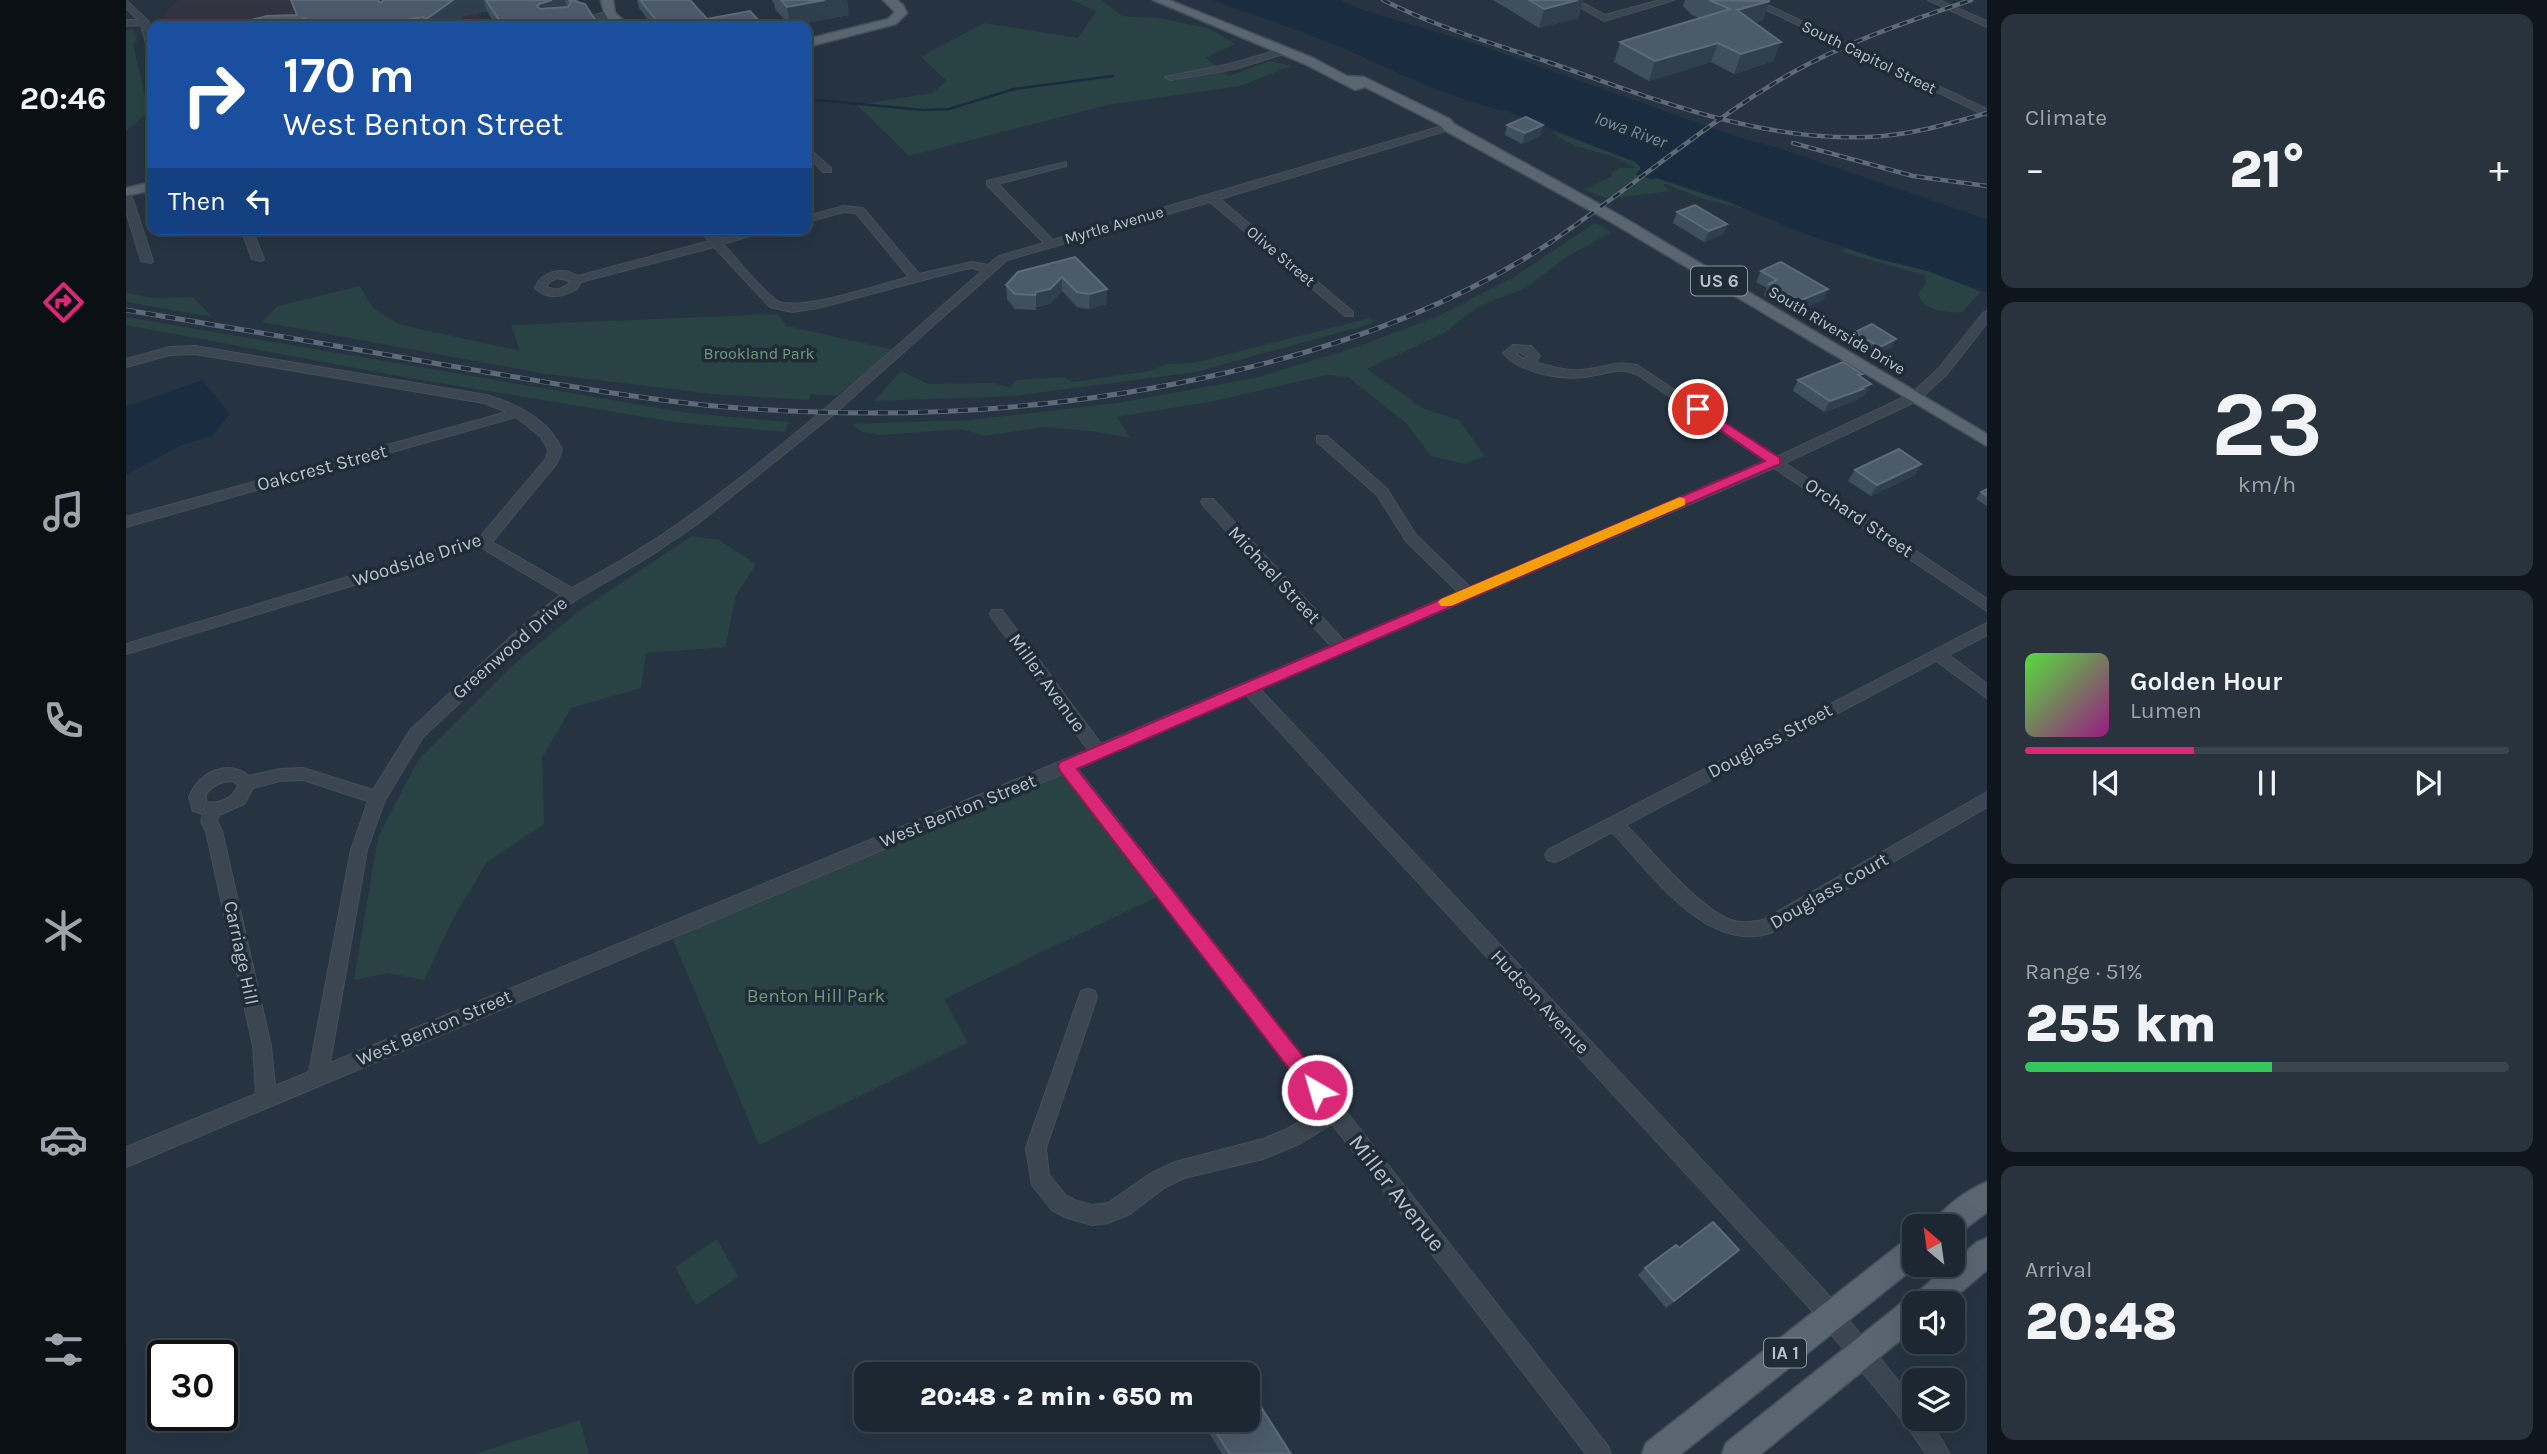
<!DOCTYPE html>
<html lang="en">
<head>
<meta charset="utf-8">
<style>
  :root { --surface:#1c2732; --page:#29333e; --text:#f1f3f6; --muted:#a0a5ac; --line:#3a444d; --accent:#db2777 }
  body { margin:0; font-family:Karla,sans-serif; background:var(--page); color:var(--text); height:100vh; display:flex; flex-direction:column; font-size:26px; white-space:nowrap }
  * { box-sizing:border-box; margin:0 }
  p { font-size:23px; color:var(--muted) }
  .icon { flex:none; width:38px; height:38px; fill:none; stroke:currentColor; stroke-width:2; stroke-linecap:round; stroke-linejoin:round }
  .map { position:relative; flex:1; overflow:hidden }
  .details { display:flex; flex-direction:column; gap:14px; padding:14px; background:#0f151c; width:560px }
  .details>* { flex:none }
  .banner { position:absolute; left:21px; top:21px; width:665px; height:214px; border-radius:14px; box-shadow:0 7px 28px #0002,0 0 0 2px var(--line); background:#1a4fa0; color:#fff; overflow:hidden }
  .needle { width:46px; rotate:331deg }
  .buttons { position:absolute; left:1776px; top:1214px; display:grid; gap:14px }
  .buttons a { display:grid; place-items:center; width:63px; height:63px; border-radius:14px; background:var(--surface); box-shadow:0 7px 28px #0002,0 0 0 2px var(--line); font-size:35px }
  .speed { position:absolute; left:21px; top:1340px; display:flex; gap:14px; font-size:35px; font-weight:700; text-align:center }
  .speed>* { display:grid; place-content:center; width:91px; height:91px; border-radius:50%; background:var(--surface); box-shadow:0 7px 28px #0002,0 0 0 2px var(--line); line-height:1 }
  .speed .limit { border:4px solid #111; border-radius:10px; background:#fff; color:#111 }
  .pin { position:absolute; display:grid; place-items:center; width:60px; height:60px; color:#fff; margin:-30px; border:4px solid #fff; border-radius:50%; box-shadow:0 2px 7px #0007 }
  .me { position:absolute; width:77px; margin:-38px; rotate:322deg; stroke-linejoin:round; filter:drop-shadow(0 0 5px #0008) }
  .turn { display:flex; align-items:center; gap:24px; height:147px; padding:0 21px; font-size:32px }
  .turn .icon { width:91px; height:91px; stroke-width:2.5 }
  .turn b { display:block; font-size:49px; line-height:60px }
  .then { display:flex; align-items:center; height:66px; padding:0 21px; background:#0003; gap:14px; font-size:26px }
  .big { font-size:52px; font-weight:800; line-height:1.1 }
  .details .card { flex:1; display:flex; flex-direction:column; justify-content:center; gap:10px; min-width:0; padding:0 24px; border-radius:14px; background:var(--page) }
  .details .dial { align-items:center; gap:0 }
  .dial b { font-size:91px; line-height:1 }
  .song { display:flex; align-items:center; gap:21px }
  .cover { width:84px; height:84px; border-radius:10px; background:linear-gradient(135deg,hsl(110 70% 55%),hsl(310 70% 35%)) }
  .played { height:7px; border-radius:4px; background:linear-gradient(90deg,var(--accent) 35%,var(--line) 35%) }
  .keys { display:flex; justify-content:space-around; direction:ltr }
  .heat { display:flex; justify-content:space-between; align-items:center; font-size:38px; direction:ltr }
  .charge { height:10px; border-radius:5px; background:linear-gradient(90deg,#34c759 51%,var(--line) 0) }
  .trip { position:absolute; left:728px; top:1362px; width:406px; height:70px; border-radius:14px; background:var(--surface); box-shadow:0 7px 28px #0002,0 0 0 2px var(--line); font-weight:800; line-height:70px; text-align:center }
  main { display:flex; flex:1; min-height:0 }
  .tab-bar { display:flex; flex-direction:column; width:126px; justify-content:space-around; align-items:center; background:#0b1014; color:var(--muted) }
  .tab-bar .icon { width:49px; height:49px }
  .tab-bar .current { color:var(--accent) }
  .tab-bar b { font-size:32px; color:var(--text) }
  .map>svg:first-child { display:block }
  .medical { fill:#343342 }
  .green { fill:#294243 }
  .water { fill:#192c40 }
  .lines { fill:none; stroke-linecap:round; stroke-linejoin:round }
  .stream { stroke:#192c40; stroke-width:2.5 }
  .minor-casing { stroke:#454f5b; stroke-width:2 }
  .major-casing { stroke:#454f5b; stroke-width:3 }
  .minor { fill:#3b4651; fill-rule:evenodd }
  .major { fill:#596571; fill-rule:evenodd }
  .rail-far1-casing { stroke:#5d6a78; stroke-width:4.5 }
  .rail-casing { stroke:#5d6a78; stroke-width:5 }
  .rail-far1 { stroke:#1f2b37; stroke-width:2.5; stroke-dasharray:8; stroke-linecap:butt }
  .rail { stroke:#1f2b37; stroke-width:3.5; stroke-dasharray:10; stroke-linecap:butt }
  .wall { fill:#3f4f5e }
  .shaded-wall { fill:#303f4e }
  .building { fill:#4c5b6a; stroke:#5d6b79; stroke-width:2 }
  .route { fill:#db2777; stroke:#8e194d; stroke-width:2 }
  .slow { fill:#f59e0b }
  .labels { text-anchor:middle; dominant-baseline:central; stroke-width:7; stroke-linejoin:round; paint-order:stroke }
  .far-street-label { font-size:16px; fill:#b8c1cb; stroke:#1f2b37 }
  .far-park-label { font-size:16px; fill:#6f9c76; stroke:#1f2b37 }
  .far-water-label { font-size:18px; font-style:italic; fill:#718eaa; stroke:#1f2b37 }
  .shield { fill:#1f2b37; stroke:#8a949f; stroke-width:2 }
  .shield-label { font-size:18px; font-weight:bold; fill:#b8c1cb }
  .street-label { font-size:19px; fill:#b8c1cb; stroke:#1f2b37 }
  .park-label { font-size:19px; fill:#6f9c76; stroke:#1f2b37 }
  .near-street-label { font-size:23px; fill:#b8c1cb; stroke:#1f2b37 }
</style>
</head>
<body>
<main>
<nav class="tab-bar">
<b>20:46</b>
<svg class="icon current" aria-label="directions" viewBox="0 0 24 24"><path d="M12 3l9 9-9 9-9-9zM9 14v-3h6M13 9l2 2-2 2"/></svg>
<svg class="icon" aria-label="music" viewBox="0 0 24 24"><path d="M9 18V5l10-2v13"/><circle cx="6" cy="18" r="3"/><circle cx="16" cy="16" r="3"/></svg>
<svg class="icon" aria-label="phone" viewBox="0 0 24 24"><path d="M5 4h4l2 5-3 2q2 4 5 5l2-3 5 2v4C11 20 4 13 5 4z"/></svg>
<svg class="icon" aria-label="climate" viewBox="0 0 24 24"><path d="M12 3v18M4 7l16 10M4 17L20 7"/></svg>
<svg class="icon" aria-label="car" viewBox="0 0 24 24"><path d="M5 17H2v-5l4-1 3-4h7l3 4 3 1v5h-3M9 17h6M6 11h13"/><circle cx="7" cy="17" r="2"/><circle cx="17" cy="17" r="2"/></svg>
<svg class="icon" aria-label="filters" viewBox="0 0 24 24"><path d="M4 7h16M4 17h16"/><circle cx="9" cy="7" r="2"/><circle cx="15" cy="17" r="2"/></svg>
</nav>
<div class="map">
<svg width="1861" height="1454" viewBox="0 0 1861 1454">
  <rect width="100%" height="100%" fill="#263442"/>
  <path class="medical" d="M53 0H345L360 26H32L45 6Z"/>
  <path class="green" d="M945 0H975L996 16 1032 18 1082 28 1109 44 1079 58 1103 76 1144 61 1165 66 1114 86 981 105 783 156 731 105 806 93 821 81 795 57 858 23 952 38 970 11Z
    M0 30H8L11 42 7 43 19 96 24 97 26 109 0 131Z
    M1426 131 1510 162 1515 168 1510 174 1525 179 1531 178 1624 210 1577 199 1540 184 1537 185 1545 191 1481 199 1458 189 1487 176 1484 173 1494 168H1509C1485 149 1449 154 1426 131Z
    M1469 223 1485 232 1439 258 1401 287 1350 308 1318 333 1241 369 1298 409 1333 420 1359 456 1339 464 1305 456 1280 423 1222 377 1201 375 1088 401 991 417 1004 438 972 432 918 427 858 436 836 429 753 435 737 432 725 424 844 420 991 403 1129 378 1233 346 1310 317 1388 277Z
    M1720 248 1802 271 1855 292 1836 312C1820 313 1798 311 1792 294L1800 282 1798 275 1716 252Z
    M234 286 247 308 272 324 394 351 385 325 652 314 661 326 769 350 711 396 685 394 683 400 587 394 421 374 136 322 152 306Z
    M0 292 24 298 67 297 86 317 0 302Z
    M0 317 562 413 663 422 659 432 548 422 278 377 0 325Z
    M1244 318 1248 323 1070 372 889 396 748 401 775 371 802 384 868 383 884 388 891 380 938 377 947 382 1023 371 1041 364 1067 363Z
    M566 536 593 540 630 564 610 595 599 647 520 653 515 688 445 708 416 758 418 824 361 862 327 919 298 980 262 973 228 980 252 837 292 760 387 665 453 611Z
    M945 772 1039 893 818 999 842 1043 633 1145 546 937Z
    M591 1239 612 1277 570 1305 549 1267Z
    M454 1420 463 1454H349Z"/>
  <path class="water" d="M1087 0H1214L1231 8 1356 46 1609 136 1652 148 1861 219V293L1802 271 1749 258 1671 231 1604 202 1531 178 1525 179 1510 174 1515 168 1509 162 1381 111C1319 99 1265 68 1207 44 1168 28 1127 15 1087 0Z
    M76 380 104 414 86 436 55 445 0 475V407Z"/>
  <g class="lines">
    <path class="stream" d="M681 99 797 110 823 109 888 89 987 76"/>
    <g class="minor-casing">
      <path id="minor" d="M0 0 23 22 26 50 21 47 15 25 0 26V20H12L0 8Z
        M1441 0H1451L1479 15 1534 0H1548L1478 21Z
        M1620 0H1631L1861 109V116Z
        M1802 0H1813L1861 21V27Z
        M483 11 486 12V16L459 22 455 19Z
        M1158 48 1163 51 1161 53 1109 69 1044 80 1039 77 1108 63Z
        M1323 124 1326 125V129L1094 199 1227 312V316H1219L1084 202 881 260 708 414 570 525 521 558 451 599 422 620 297 737 259 800 241 850 204 1063 962 750 866 618 864 614 866 610H876L975 744 1205 646 1077 505 1075 502 1077 499H1087L1218 641 1332 592 1280 541 1251 495 1191 442V436H1201L1261 489 1290 535 1344 587 1639 461 1512 375C1492 366 1478 375 1458 377 1435 380 1392 372 1377 353L1387 345 1405 346 1414 356 1409 362C1423 366 1439 371 1454 370 1475 369 1490 360 1511 365L1650 457 1785 394 1813 368 1857 313 1861 311V323L1821 374 1793 400 1659 463 1861 599V611L1648 468 1134 689 1698 1290 1788 1400V1419H1803L1824 1454H1800L1781 1426 1682 1306 1120 695 951 768 1482 1446 1485 1454H1460L1206 1124 1173 1144 1137 1159 1058 1178 1038 1188 1004 1214 982 1223 966 1225 941 1218 926 1210 906 1185 900 1148 953 997 955 991 962 989 969 991 971 997 920 1148 923 1175 940 1196 951 1201 966 1205 982 1203 1024 1174 1049 1162 1137 1139 1159 1130 1195 1109 937 774 0 1167V1147L130 1094 127 1046 80 831 75 821 77 814 67 811 63 797C73 773 101 758 123 776L154 769 177 768 247 790 285 729 412 612 435 595 354 547 0 654V644L354 537 420 459 422 450 415 437 390 417 0 527V517L381 412 358 403 69 354 44 355 0 367V359L44 347 69 346 360 395C389 403 424 420 436 450L431 463 366 542 446 588C485 567 523 545 559 519 664 444 759 356 856 271L846 268 835 270 692 308 666 312 644 307 588 247 455 282 451 289C437 297 421 300 409 288 416 270 436 267 452 276L583 241 572 229H583L592 239 629 229H647L597 244C614 262 631 285 650 300 668 314 759 283 783 277L730 213 718 212 681 222V216L718 206 737 208 793 274 846 262 862 265 873 256 918 243 861 185V181L940 162V166L872 184 927 240ZM431 278 444 281 442 285 431 290 421 287 423 282ZM1393 352 1401 356 1398 359 1390 354ZM177 780 242 801 225 850 183 1072 149 1086 145 1046 96 831 91 821 93 815 118 804 127 788 154 781ZM106 781 112 785C107 799 94 804 80 802V794C87 785 95 781 106 781Z
        M681 147 705 168V172H697L681 155Z
        M0 191 5 194 27 261 25 263 15 261 0 211Z
        M115 229H126L138 259 136 261 126 259Z
        M1861 623V635L1823 655 1861 684V698L1810 661 1500 825C1527 852 1570 906 1605 920 1615 924 1627 922 1637 920L1861 792V807L1647 932C1582 956 1526 874 1486 832L1434 860 1428 862 1422 860 1419 855 1422 850Z"/>
    </g>
    <g class="major-casing">
      <path id="major" d="M475 0H487L489 13 504 26C485 26 478 18 475 0Z
        M757 0H771L777 5 781 13 770 24 681 47V39L762 19 769 12Z
        M1027 0H1043L1187 58 1221 76 1238 77 1324 119 1328 124 1495 216 1861 434V446L1485 222 1318 130 1314 125 1239 87 1229 90 1179 64Z
        M26 182V190L0 196V188Z
        M1861 1182V1212L1827 1238V1227H1806C1814 1208 1843 1189 1861 1182Z
        M1788 1237V1265H1792L1555 1454H1516L1520 1443 1778 1241Z
        M1861 1238V1270L1821 1304H1788V1329L1635 1454H1596L1600 1443 1778 1301 1786 1297 1823 1265H1827V1262L1851 1242Z"/>
    </g>
    <use href="#minor" class="minor"/>
    <use href="#major" class="major"/>
    <g class="rail-far1-casing">
      <path id="rail-far1" d="M1257 0C1310 27 1366 43 1422 62 1526 98 1629 141 1741 137 1782 136 1822 124 1861 113
        M1667 143 1787 176 1861 186
        M1422 244C1503 190 1578 124 1662 75 1720 42 1783 21 1845 0"/>
    </g>
    <g class="rail-casing">
      <path id="rail" d="M0 310C106 328 213 346 319 365 408 380 498 397 588 406 758 421 933 412 1099 373 1214 347 1326 307 1425 242"/>
    </g>
    <use href="#rail-far1" class="rail-far1"/>
    <use href="#rail" class="rail"/>
  </g>
  <path class="wall" d="M165 0H252L254 3 258 0H452L453 2 459 4 473 26 485 23 487 26H343L367 21 361 11 339 16 325 26H102L141 16 171 15Z
    M511 0H564L581 19 637 25V26H527L513 8Z
    M645 0H721L723 15 664 26 649 9 648 3Z
    M1367 0H1457L1452 18 1413 28Z
    M1559 0H1643L1637 20 1628 22 1647 61 1608 74 1585 62 1523 81 1488 62 1494 42 1574 18 1566 15 1557 6Z
    M1381 125 1414 136 1396 144 1379 135Z
    M1551 212 1601 224 1597 234 1578 242 1547 223Z
    M949 257 981 304 963 309 951 307 936 291 924 304 910 307V310L889 309 881 299 880 285Z
    M1635 271 1702 289 1697 300 1668 312 1638 295 1641 288 1630 282Z
    M1729 332 1766 347 1750 354 1725 339Z
    M1734 377 1739 395 1732 398 1731 400 1698 412 1667 391 1672 380Z
    M1795 464 1789 475 1745 496 1722 481 1729 470Z
    M1861 489V506L1850 499 1855 492Z
    M1553 1248 1604 1258 1540 1308 1512 1275 1519 1268Z
    M1086 1426 1165 1454H1096L1083 1433Z"/>
  <path class="shaded-wall" d="M327 0H357L361 11 339 16 325 26H301L299 20Z
    M426 0H439L443 16 418 23 411 6 413 4Z
    M699 0H721L723 15 664 26 661 7Z
    M1452 0H1457L1452 18 1413 28 1418 9Z
    M1644 1 1637 20 1604 30 1611 10Z
    M297 17 300 26H264L263 23Z
    M178 18 181 26H167Z
    M1655 42 1647 61 1608 74 1615 54Z
    M1592 43 1585 62 1523 81 1529 61Z
    M1417 125 1414 136 1396 144 1399 133Z
    M1601 224 1597 234 1578 242 1583 231Z
    M936 277V291L924 304 910 307V310V292Z
    M981 289V304L963 309 964 294Z
    M1702 289 1697 300 1668 312 1673 301Z
    M1770 339 1766 347 1750 354 1754 347Z
    M1745 384 1739 395 1732 398 1731 400 1698 412 1704 401Z
    M1795 464 1789 475 1745 496 1751 485Z
    M1613 1250 1604 1258 1540 1308 1548 1301Z"/>
  <path class="building" d="M165 0H252L254 3 258 0H327L299 20 297 17 263 23 265 26H181L178 18 167 26H102L141 16 171 15Z
    M360 0H426L413 4 411 6 414 9 442 7 445 2 443 0H448V1L459 4 473 26 485 23 487 26H343L373 20Z
    M514 0H564L581 19 624 11 637 25 632 26H535Z
    M655 0H699L661 7Z
    M1403 0H1452L1418 9Z
    M1583 0 1644 1 1611 10 1655 42 1615 54 1592 43 1529 61 1494 42 1604 9Z
    M1400 117 1417 125 1399 133 1381 125Z
    M1569 205 1601 224 1583 231 1551 212Z
    M949 257 981 289 964 294 951 292 936 277 924 289 910 292 909 295 889 294 880 285 892 272Z
    M1655 262 1702 289 1673 301 1643 284 1651 280 1635 271Z
    M1746 324 1770 339 1754 347 1729 332Z
    M1717 362 1736 374 1732 375 1745 384 1735 388 1737 389 1704 401 1672 380Z
    M1773 449 1795 464 1751 485 1729 470Z
    M1861 489V496L1855 492Z
    M1587 1222 1613 1250 1548 1301 1519 1268 1550 1245 1553 1248Z
    M1128 1396 1165 1454H1104L1086 1426 1095 1419H1122V1401Z"/>
  <path class="route" d="M1572 405 1654 458V464L951 769 1198 1083 1201 1090 1198 1096 1191 1099 1184 1096 934 771 932 766 934 762 1639 461 1568 412 1566 409Z"/>
  <path class="slow" d="M1554 497 1559 499V505L1325 606H1315L1312 602 1315 599Z"/>
  <g class="labels">
    <g class="far-street-label">
      <text transform="translate(1743 57) rotate(26)">South Capitol Street</text>
      <text transform="translate(988 225) rotate(-16)">Myrtle Avenue</text>
      <text transform="translate(1155 256) rotate(40)">Olive Street</text>
      <text transform="translate(1711 330) rotate(31)">South Riverside Drive</text>
    </g>
    <g class="far-park-label">
      <text x="633" y="353">Brookland Park</text>
    </g>
    <g class="far-water-label">
      <text transform="translate(1505 130) rotate(20)">Iowa River</text>
    </g>
    <g class="shield">
      <rect x="1565" y="266.5" width="56" height="29" rx="5"/>
      <rect x="1638" y="1338.5" width="42" height="29" rx="5"/>
    </g>
    <g class="shield-label">
      <text x="1593" y="281">US 6</text>
      <text x="1659" y="1353">IA 1</text>
    </g>
    <g class="street-label">
      <text transform="translate(196 468) rotate(-15)">Oakcrest Street</text>
      <text transform="translate(1733 518) rotate(34)">Orchard Street</text>
      <text transform="translate(291 560) rotate(-18)">Woodside Drive</text>
      <text transform="translate(1148 575) rotate(47)">Michael Street</text>
      <text transform="translate(384 648) rotate(-41)">Greenwood Drive</text>
      <text transform="translate(921 683) rotate(54)">Miller Avenue</text>
      <text transform="translate(1644 741) rotate(-28)">Douglass Street</text>
      <text transform="translate(832 811) rotate(-22)">West Benton Street</text>
      <text transform="translate(1703 891) rotate(-30)">Douglass Court</text>
      <text transform="translate(115 953) rotate(78)">Carriage Hill</text>
      <text transform="translate(1414 1002) rotate(47)">Hudson Avenue</text>
      <text transform="translate(308 1028) rotate(-23)">West Benton Street</text>
    </g>
    <g class="park-label">
      <text x="690" y="996">Benton Hill Park</text>
    </g>
    <g class="near-street-label">
      <text transform="translate(1271 1193) rotate(52)">Miller Avenue</text>
    </g>
  </g>
</svg>
<div class="buttons">
<a><svg class="needle" viewBox="-14 -14 28 28"><path d="M0-13l5 13h-10z" fill="#e53935"/><path d="M0 13l5-13h-10z" fill="#a0a5ac"/></svg></a>
<a><svg class="icon" aria-label="sound" viewBox="0 0 24 24"><path d="M4 9h4l5-4v14l-5-4H4zM17 9q2 3 0 6"/></svg></a>
<a><svg class="icon" aria-label="layers" viewBox="0 0 24 24"><path d="M12 4l9 5-9 5-9-5zM3 14l9 5 9-5"/></svg></a>
</div>
<div class="speed"><div class="limit">30</div></div>
<div class="pin" style="left:1572px;top:409px;background:#d93025"><svg class="icon" aria-label="arrive" viewBox="0 0 24 24"><path d="M6 21V4h12l-3 4 3 4H6"/></svg></div>
<svg class="me" style="left:1191px;top:1090px" viewBox="-20 -20 40 40"><circle r="17" fill="#db2777" stroke="#fff" stroke-width="3"/><path d="M0-11L8 9 0 5-8 9z" fill="#fff"/></svg>
<div class="trip">20:48 · 2 min · 650 m</div>
<div class="banner">
<div class="turn"><svg class="icon" aria-label="right" viewBox="0 0 24 24"><path d="M7 20v-9h11M14 6l5 5-5 5"/></svg><div><b>170 m</b>West Benton Street</div></div>
<div class="then">Then<svg class="icon" aria-label="left" viewBox="0 0 24 24"><path d="M17 20v-9H6M10 6l-5 5 5 5"/></svg></div>
</div>
</div>
<section class="details">
<div class="card"><p>Climate</p>
<div class="heat"><a>−</a><b class="big">21°</b><a>+</a></div>
</div>
<div class="card dial"><b>23</b><p>km/h</p></div>
<div class="card">
<div class="song"><i class="cover"></i><div><b>Golden Hour</b><p>Lumen</p></div></div>
<div class="played"></div>
<div class="keys"><svg class="icon" aria-label="previous" viewBox="0 0 24 24"><path d="M18 5L8 12l10 7zM5 5v14"/></svg><svg class="icon" aria-label="pause" viewBox="0 0 24 24"><path d="M8 5v14M16 5v14"/></svg><svg class="icon" aria-label="next" viewBox="0 0 24 24"><path d="M6 5l10 7-10 7zM19 5v14"/></svg></div>
</div>
<div class="card"><p>Range · 51%</p><b class="big">255 km</b><div class="charge"></div></div>
<div class="card"><p>Arrival</p><b class="big">20:48</b></div>
</section>
</main>
</body>
</html>
